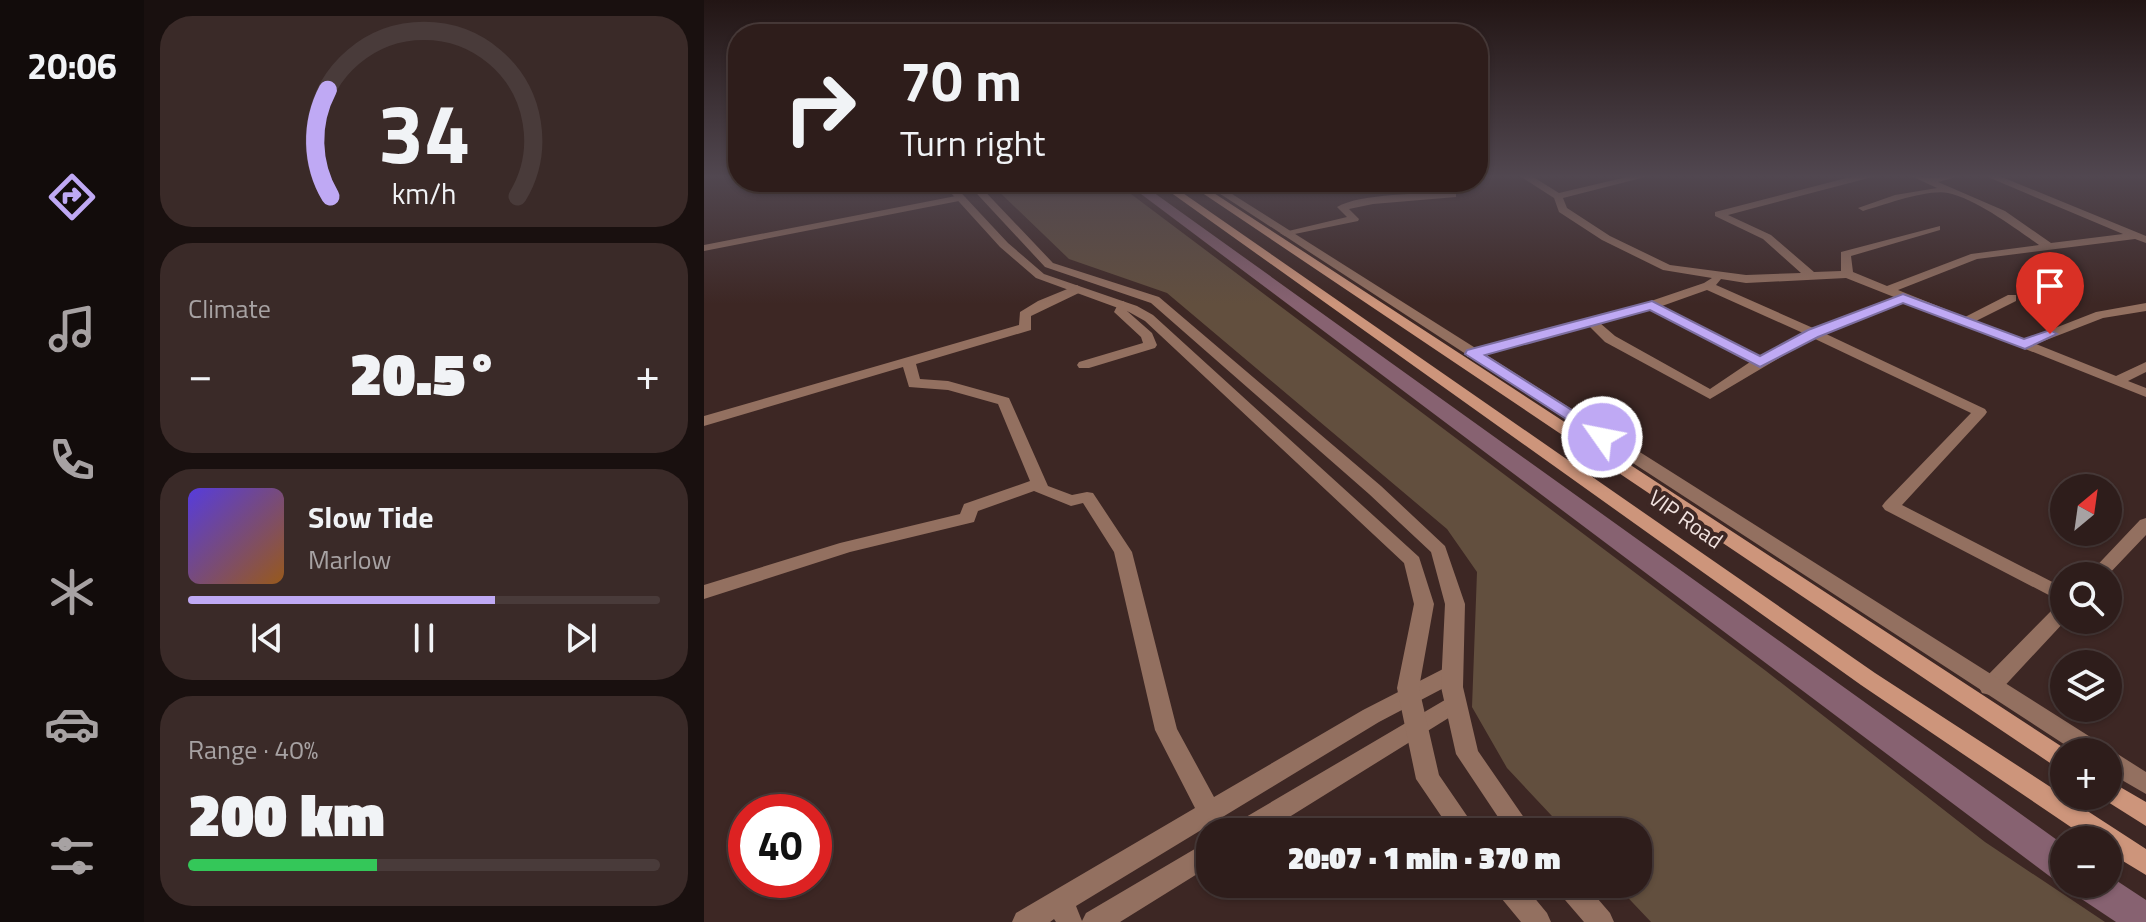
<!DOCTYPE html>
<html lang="en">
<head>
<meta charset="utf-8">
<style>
  :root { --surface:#2e1d1b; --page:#3a2a28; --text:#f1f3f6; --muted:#a7a2a3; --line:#493b3a; --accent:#bfa9f4 }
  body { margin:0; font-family:"Titillium Web",sans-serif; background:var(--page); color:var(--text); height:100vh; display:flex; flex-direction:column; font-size:30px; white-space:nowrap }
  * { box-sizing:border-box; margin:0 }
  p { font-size:26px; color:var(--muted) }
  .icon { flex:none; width:44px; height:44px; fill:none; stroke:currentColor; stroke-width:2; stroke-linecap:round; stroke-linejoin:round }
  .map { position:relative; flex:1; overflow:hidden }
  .sheet { display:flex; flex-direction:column; gap:16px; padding:16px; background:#19100f; width:560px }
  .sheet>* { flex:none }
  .hud { position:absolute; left:24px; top:24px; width:760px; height:168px; border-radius:32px; box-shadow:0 2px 6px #0004,0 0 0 2px var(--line); background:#2e1d1b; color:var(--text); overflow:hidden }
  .needle { width:52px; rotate:29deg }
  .tools { position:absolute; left:1346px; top:474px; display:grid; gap:16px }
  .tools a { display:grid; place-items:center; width:72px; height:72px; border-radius:50%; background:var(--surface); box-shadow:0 2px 6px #0004,0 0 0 2px var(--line); font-size:40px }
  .speed { position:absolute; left:24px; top:794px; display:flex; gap:16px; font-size:40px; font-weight:700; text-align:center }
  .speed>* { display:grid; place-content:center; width:104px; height:104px; border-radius:50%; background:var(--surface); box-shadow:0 2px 6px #0004,0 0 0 2px var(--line); line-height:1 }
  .speed .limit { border:12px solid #d22; background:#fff; color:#111 }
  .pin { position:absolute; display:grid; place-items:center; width:68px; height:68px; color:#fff; margin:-82px -34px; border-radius:50% 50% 50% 0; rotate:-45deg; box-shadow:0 0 8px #0007 }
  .pin .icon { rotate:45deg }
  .me { position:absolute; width:88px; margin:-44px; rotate:303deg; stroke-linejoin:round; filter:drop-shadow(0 0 6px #0008) }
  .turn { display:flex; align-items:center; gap:28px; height:168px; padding:0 40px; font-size:36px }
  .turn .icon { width:104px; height:104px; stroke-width:2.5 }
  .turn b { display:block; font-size:56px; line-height:68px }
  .big { font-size:60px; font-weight:800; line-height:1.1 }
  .sheet .card { flex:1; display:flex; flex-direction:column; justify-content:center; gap:12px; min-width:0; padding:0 28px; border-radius:32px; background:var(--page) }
  .sheet .dial { align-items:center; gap:0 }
  .dial svg { height:208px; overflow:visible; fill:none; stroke:var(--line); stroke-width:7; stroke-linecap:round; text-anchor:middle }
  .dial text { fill:var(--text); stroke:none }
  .song { display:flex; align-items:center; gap:24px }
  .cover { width:96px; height:96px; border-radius:12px; background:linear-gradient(135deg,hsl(250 70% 55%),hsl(30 70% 35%)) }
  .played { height:8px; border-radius:4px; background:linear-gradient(90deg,var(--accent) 65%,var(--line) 65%) }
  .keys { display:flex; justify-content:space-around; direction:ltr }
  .heat { display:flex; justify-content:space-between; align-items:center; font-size:44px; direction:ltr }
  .charge { height:12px; border-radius:6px; background:linear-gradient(90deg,#34c759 40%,var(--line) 0) }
  .trip { position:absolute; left:492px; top:818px; width:456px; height:80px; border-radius:32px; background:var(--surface); box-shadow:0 2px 6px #0004,0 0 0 2px var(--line); font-weight:800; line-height:80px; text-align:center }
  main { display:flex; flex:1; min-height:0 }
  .tabs { display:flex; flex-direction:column; width:144px; justify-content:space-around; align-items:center; background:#120c0b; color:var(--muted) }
  .tabs .icon { width:56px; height:56px }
  .tabs .current { color:var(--accent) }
  .tabs b { font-size:36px; color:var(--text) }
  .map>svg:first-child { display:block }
  .green { fill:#624f3e }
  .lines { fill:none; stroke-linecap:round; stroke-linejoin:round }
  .canal { fill:#876271; fill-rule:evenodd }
  .minor { fill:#937060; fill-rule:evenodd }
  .tertiary { fill:#937060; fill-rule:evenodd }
  .secondary { fill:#cd957b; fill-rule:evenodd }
  .route { fill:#bfa9f4; stroke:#7c6e9f; stroke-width:2 }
  .labels { text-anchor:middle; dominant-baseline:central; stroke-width:8; stroke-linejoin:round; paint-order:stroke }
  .street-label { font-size:22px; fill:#f1e2df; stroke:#3d2724 }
</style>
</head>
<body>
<main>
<nav class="tabs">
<b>20:06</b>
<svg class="icon current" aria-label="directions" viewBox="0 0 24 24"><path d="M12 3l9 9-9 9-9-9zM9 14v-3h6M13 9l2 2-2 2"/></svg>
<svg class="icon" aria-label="music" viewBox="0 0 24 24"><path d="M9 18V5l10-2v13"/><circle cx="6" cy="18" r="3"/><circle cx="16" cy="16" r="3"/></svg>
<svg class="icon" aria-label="phone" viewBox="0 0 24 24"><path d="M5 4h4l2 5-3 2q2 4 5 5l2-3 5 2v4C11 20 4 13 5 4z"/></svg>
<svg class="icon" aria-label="climate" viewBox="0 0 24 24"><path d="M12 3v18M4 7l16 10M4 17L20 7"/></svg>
<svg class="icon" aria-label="car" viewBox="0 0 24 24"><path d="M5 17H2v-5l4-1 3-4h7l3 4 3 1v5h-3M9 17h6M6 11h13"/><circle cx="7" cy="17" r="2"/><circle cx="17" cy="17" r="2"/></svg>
<svg class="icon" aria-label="filters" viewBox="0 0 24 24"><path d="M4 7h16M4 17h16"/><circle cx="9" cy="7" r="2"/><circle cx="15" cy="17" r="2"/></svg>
</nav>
<section class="sheet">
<div class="card dial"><svg viewBox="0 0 100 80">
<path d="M14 69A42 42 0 1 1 86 69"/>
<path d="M14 69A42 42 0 0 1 13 28" stroke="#bfa9f4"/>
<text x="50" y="56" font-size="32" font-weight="700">34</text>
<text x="50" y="72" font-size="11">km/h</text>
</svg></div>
<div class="card"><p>Climate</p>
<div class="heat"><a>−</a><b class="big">20.5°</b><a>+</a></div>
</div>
<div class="card">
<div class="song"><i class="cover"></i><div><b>Slow Tide</b><p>Marlow</p></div></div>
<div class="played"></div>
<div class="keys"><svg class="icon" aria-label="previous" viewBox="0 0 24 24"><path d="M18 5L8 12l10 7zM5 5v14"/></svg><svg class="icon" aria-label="pause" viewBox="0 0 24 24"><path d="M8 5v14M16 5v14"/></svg><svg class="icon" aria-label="next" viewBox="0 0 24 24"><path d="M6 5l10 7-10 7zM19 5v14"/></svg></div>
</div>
<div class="card"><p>Range · 40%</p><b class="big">200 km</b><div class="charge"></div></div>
</section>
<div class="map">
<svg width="1442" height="922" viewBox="0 0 1442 922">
  <rect width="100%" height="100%" fill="#3d2724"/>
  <path class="green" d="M285 182H411L1062 671 1281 842 1401 922H947L911 884H934V832H863L803 768 768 707 773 572 743 529 463 293 365 259Z"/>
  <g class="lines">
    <path class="canal" d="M421 182H435L1360 845V882L1348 878Z
      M1404 875 1442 900V922H1412L1373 896 1368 884H1404Z"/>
    <path class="minor" d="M814 175H826L855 193 931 175H949L859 198 863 208 906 236 966 265 1042 275 1097 273 1059 239 1011 216V212L1154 175H1176L1024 215 1067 235 1110 272 1137 271V252L1236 226V230L1147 256 1149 272 1183 286 1267 254 1335 245C1311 228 1272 199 1244 193 1223 189 1180 205 1159 211L1154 208 1191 195 1233 188 1205 175 1225 178 1260 175 1234 182 1301 211 1347 243 1419 234 1279 175H1293L1442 236V243L1431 239 1273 259 1194 290 1261 317 1304 295H1312V301L1272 321 1320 340 1392 312 1442 303V311L1399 318 1332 344 1412 376 1442 362V372L1424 381 1442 388V397L1201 301 1120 333 1281 409 1283 412 1281 415 1198 505 1360 588V603L1181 510 1178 506 1181 502 1267 413 1109 338 1006 399 901 342 885 326 773 357H763V351L944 302 1000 283 1008 278 959 270 898 240 855 212 850 198ZM1142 278 1190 297 1109 328 1012 285 1017 279 1042 283ZM1003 290 1099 333 1056 357 958 306ZM947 309 1046 362 1006 389 911 336 896 323Z
      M570 182H593L520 196 515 193Z
      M749 192 752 193V197L669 204 645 209 655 219 654 221 581 236 576 233 643 217 633 207C657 193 719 194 749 192Z
      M257 195 262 198 260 200 0 251V245Z
      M373 285 379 289 377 292 327 316V330L212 364 216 379 244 381 305 398 344 486 368 495 383 492 389 493 428 552 473 729 510 797 659 710 741 668 748 666 755 668 759 674 755 680 675 722 372 906 378 921 382 913 506 840V866L416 922H352L350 919 346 922H308L312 913 491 808 451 730 410 552 379 503 367 506 330 491 274 511 270 522 146 552 0 599V585L136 543 256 514 260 504 326 481 294 404 244 390 205 387 199 367 0 426V416L315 325 316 312 334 301Z
      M419 301 425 305 423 311 448 333 453 345 451 348 385 368H375L373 365 375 362 439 343 437 337 410 312 415 302Z
      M1442 518V535L1403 576H1383L1436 520Z
      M1360 603V620H1362L1294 693 1286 695 1278 693 1275 687 1278 681 1353 605Z
      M751 694 759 697 762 703 759 709 561 832H527L530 824Z"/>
    <path class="tertiary" d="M237 182H247L304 243 340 274 433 306 449 315 715 557 730 604 715 688 735 775 774 832H748L712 779 693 688 710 604 700 563 441 321 425 312 332 278 296 247Z
      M262 182H272L349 263 455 297 677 486 741 546 761 604 759 687 774 751 830 832H804L752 754 737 687 741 604 727 552 665 494 447 303 341 267Z
      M498 182H509L1399 745 1402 751 1412 753 1442 772V794L1404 772V752H1372Z
      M789 884H819L843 913 847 922H817L793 893Z
      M851 884H881L906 913 910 922H880L855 893Z"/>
    <path class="secondary" d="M452 182H463L1171 673 1442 849V875L1404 852V840H1386L1157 685Z
      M482 182H493L1366 752H1360V770L1352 767Z
      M1404 780 1442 802V826L1396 797 1404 796Z"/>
  </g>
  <linearGradient id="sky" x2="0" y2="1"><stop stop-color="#221514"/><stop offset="0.58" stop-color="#514750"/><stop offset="1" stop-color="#514750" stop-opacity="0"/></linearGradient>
  <rect width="1442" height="304" fill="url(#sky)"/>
  <path class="route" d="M1199 294 1320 339 1346 330 1353 334 1321 349 1199 303 1114 337 1056 367 946 310 781 355 904 433 907 437 904 441 898 442 761 354 763 350 948 301 1056 356 1104 330Z"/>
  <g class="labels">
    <g class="street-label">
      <text transform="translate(982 519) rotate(35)">VIP Road</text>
    </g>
  </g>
</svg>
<div class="tools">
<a><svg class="needle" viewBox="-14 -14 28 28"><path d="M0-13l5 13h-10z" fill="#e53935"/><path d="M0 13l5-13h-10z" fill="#a7a2a3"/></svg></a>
<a><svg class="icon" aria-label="search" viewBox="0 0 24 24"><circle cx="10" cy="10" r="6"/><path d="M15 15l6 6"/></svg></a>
<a><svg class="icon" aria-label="layers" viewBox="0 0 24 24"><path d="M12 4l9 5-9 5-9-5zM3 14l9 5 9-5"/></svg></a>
<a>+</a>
<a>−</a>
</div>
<div class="speed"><div class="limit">40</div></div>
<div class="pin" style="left:1346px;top:334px;background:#d93025"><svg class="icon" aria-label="arrive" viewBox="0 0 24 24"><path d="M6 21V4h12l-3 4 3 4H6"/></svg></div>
<svg class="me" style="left:898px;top:437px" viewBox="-20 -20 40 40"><circle r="17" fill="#bfa9f4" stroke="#fff" stroke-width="3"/><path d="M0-11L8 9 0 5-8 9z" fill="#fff"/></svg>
<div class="trip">20:07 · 1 min · 370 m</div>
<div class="hud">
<div class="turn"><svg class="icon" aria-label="right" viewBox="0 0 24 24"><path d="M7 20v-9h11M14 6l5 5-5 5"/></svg><div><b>70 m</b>Turn right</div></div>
</div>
</div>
</main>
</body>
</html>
